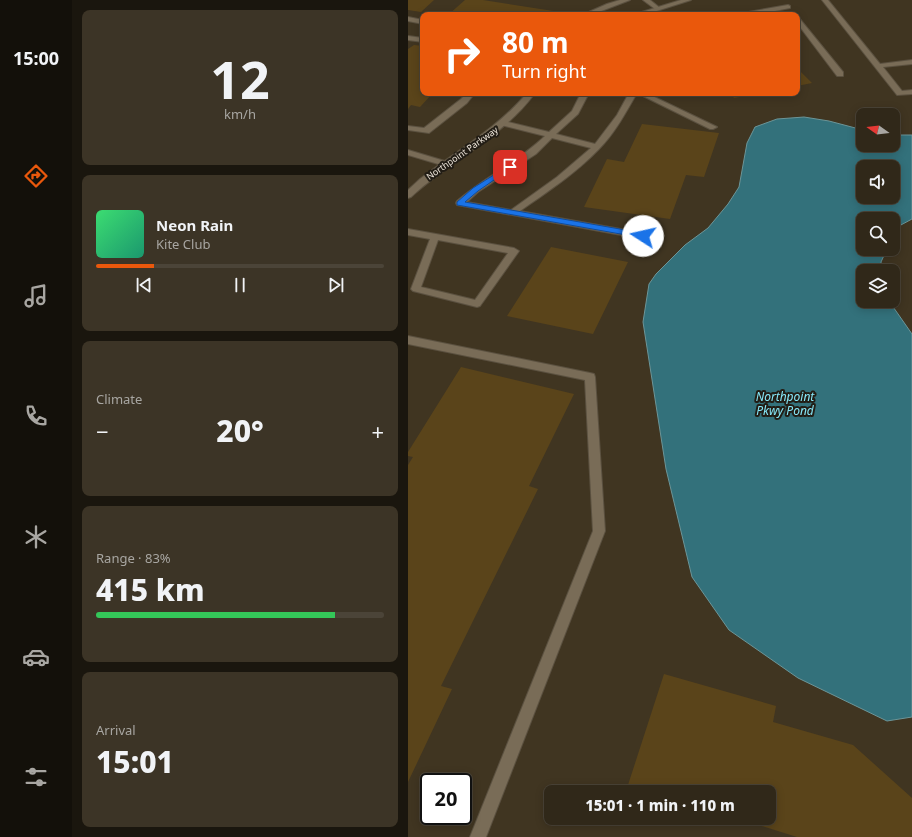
<!DOCTYPE html>
<html lang="en">
<head>
<meta charset="utf-8">
<style>
  :root { --surface:#302819; --page:#3c3426; --text:#f1f3f6; --muted:#a8a6a2; --line:#4b4438; --accent:#ea580c }
  body { margin:0; font-family:"Noto Sans",sans-serif; background:var(--page); color:var(--text); height:100vh; display:flex; flex-direction:column; font-size:15px; white-space:nowrap }
  * { box-sizing:border-box; margin:0 }
  p { font-size:13px; color:var(--muted) }
  .icon { flex:none; width:22px; height:22px; fill:none; stroke:currentColor; stroke-width:2; stroke-linecap:round; stroke-linejoin:round }
  .map { position:relative; flex:1; overflow:hidden }
  .panel { display:flex; flex-direction:column; gap:10px; padding:10px; background:#1a160e; width:336px }
  .panel>* { flex:none }
  .banner { position:absolute; left:12px; top:12px; width:380px; height:84px; border-radius:8px; box-shadow:0 2px 10px #0003,0 0 0 1px var(--line); background:#ea580c; color:#fff; overflow:hidden }
  .needle { width:26px; rotate:284deg }
  .fabs { position:absolute; left:448px; top:108px; display:grid; gap:8px }
  .fabs a { display:grid; place-items:center; width:44px; height:44px; border-radius:8px; background:var(--surface); box-shadow:0 2px 10px #0003,0 0 0 1px var(--line); font-size:20px }
  .speed { position:absolute; left:12px; top:773px; display:flex; gap:8px; font-size:20px; font-weight:700; text-align:center }
  .speed>* { display:grid; place-content:center; width:52px; height:52px; border-radius:50%; background:var(--surface); box-shadow:0 2px 10px #0003,0 0 0 1px var(--line); line-height:1 }
  .speed .limit { border:2px solid #111; border-radius:6px; background:#fff; color:#111 }
  .pin { position:absolute; display:grid; place-items:center; width:34px; height:34px; color:#fff; margin:-17px; border-radius:8px; box-shadow:0 2px 6px #0006 }
  .me { position:absolute; width:44px; margin:-22px; rotate:280deg; stroke-linejoin:round; filter:drop-shadow(0 0 3px #0008) }
  .turn { display:flex; align-items:center; gap:14px; height:84px; padding:0 16px; font-size:18px }
  .turn .icon { width:52px; height:52px; stroke-width:2.5 }
  .turn b { display:block; font-size:28px; line-height:34px }
  .big { font-size:30px; font-weight:800; line-height:1.1 }
  .panel .tile { flex:1; display:flex; flex-direction:column; justify-content:center; gap:6px; min-width:0; padding:0 14px; border-radius:8px; background:var(--page) }
  .panel .dial { align-items:center; gap:0 }
  .dial b { font-size:52px; line-height:1 }
  .song { display:flex; align-items:center; gap:12px }
  .cover { width:48px; height:48px; border-radius:6px; background:linear-gradient(135deg,hsl(140 70% 55%),hsl(160 70% 35%)) }
  .played { height:4px; border-radius:2px; background:linear-gradient(90deg,var(--accent) 20%,var(--line) 20%) }
  .keys { display:flex; justify-content:space-around; direction:ltr }
  .heat { display:flex; justify-content:space-between; align-items:center; font-size:22px; direction:ltr }
  .charge { height:6px; border-radius:3px; background:linear-gradient(90deg,#34c759 83%,var(--line) 0) }
  .trip { position:absolute; left:136px; top:785px; width:232px; height:40px; border-radius:8px; background:var(--surface); box-shadow:0 2px 10px #0003,0 0 0 1px var(--line); font-weight:800; line-height:40px; text-align:center }
  main { display:flex; flex:1; min-height:0 }
  .menu { display:flex; flex-direction:column; width:72px; justify-content:space-around; align-items:center; background:#13100a; color:var(--muted) }
  .menu .icon { width:28px; height:28px }
  .menu .current { color:var(--accent) }
  .menu b { font-size:18px; color:var(--text) }
  .map>svg:first-child { display:block }
  .water { fill:#33717b; stroke:#6c9598; fill-rule:evenodd }
  .building { fill:#5a441a }
  .lines { fill:none; stroke-linecap:round; stroke-linejoin:round }
  .lane-casing { stroke:#5b5140; stroke-width:2 }
  .street-casing { stroke:#5b5140; stroke-width:2 }
  .lane { fill:#796c57; fill-rule:evenodd }
  .street { fill:#796c57; fill-rule:evenodd }
  .route { fill:#1a73e8; stroke:#114b97 }
  .labels { text-anchor:middle; dominant-baseline:central; stroke-width:4; stroke-linejoin:round; paint-order:stroke }
  .far-street-label { font-size:9px; fill:#f0e8dd; stroke:#221d15 }
  .water-label { font-size:12px; font-style:italic; fill:#87e9fa; stroke:#221d15 }
</style>
</head>
<body>
<main>
<nav class="menu">
<b>15:00</b>
<svg class="icon current" aria-label="directions" viewBox="0 0 24 24"><path d="M12 3l9 9-9 9-9-9zM9 14v-3h6M13 9l2 2-2 2"/></svg>
<svg class="icon" aria-label="music" viewBox="0 0 24 24"><path d="M9 18V5l10-2v13"/><circle cx="6" cy="18" r="3"/><circle cx="16" cy="16" r="3"/></svg>
<svg class="icon" aria-label="phone" viewBox="0 0 24 24"><path d="M5 4h4l2 5-3 2q2 4 5 5l2-3 5 2v4C11 20 4 13 5 4z"/></svg>
<svg class="icon" aria-label="climate" viewBox="0 0 24 24"><path d="M12 3v18M4 7l16 10M4 17L20 7"/></svg>
<svg class="icon" aria-label="car" viewBox="0 0 24 24"><path d="M5 17H2v-5l4-1 3-4h7l3 4 3 1v5h-3M9 17h6M6 11h13"/><circle cx="7" cy="17" r="2"/><circle cx="17" cy="17" r="2"/></svg>
<svg class="icon" aria-label="filters" viewBox="0 0 24 24"><path d="M4 7h16M4 17h16"/><circle cx="9" cy="7" r="2"/><circle cx="15" cy="17" r="2"/></svg>
</nav>
<section class="panel">
<div class="tile dial"><b>12</b><p>km/h</p></div>
<div class="tile">
<div class="song"><i class="cover"></i><div><b>Neon Rain</b><p>Kite Club</p></div></div>
<div class="played"></div>
<div class="keys"><svg class="icon" aria-label="previous" viewBox="0 0 24 24"><path d="M18 5L8 12l10 7zM5 5v14"/></svg><svg class="icon" aria-label="pause" viewBox="0 0 24 24"><path d="M8 5v14M16 5v14"/></svg><svg class="icon" aria-label="next" viewBox="0 0 24 24"><path d="M6 5l10 7-10 7zM19 5v14"/></svg></div>
</div>
<div class="tile"><p>Climate</p>
<div class="heat"><a>−</a><b class="big">20°</b><a>+</a></div>
</div>
<div class="tile"><p>Range · 83%</p><b class="big">415 km</b><div class="charge"></div></div>
<div class="tile"><p>Arrival</p><b class="big">15:01</b></div>
</section>
<div class="map">
<svg width="504" height="837" viewBox="0 0 504 837">
  <rect width="100%" height="100%" fill="#403521"/>
  <path class="water" d="M396 117 421 121 455 130V145H485V135H504V219L491 226 485 238V219H455V249H479L473 262 474 271H455V301H481L504 334V717L479 721 390 678 321 630 284 577 258 469 235 322 241 284 248 274 277 245 300 228 320 204 331 187 339 143 347 127 369 119ZM455 167H485V197H455Z"/>
  <path class="building" d="M0 0H26L13 12 0 10Z
    M57 0H75L152 12 149 15H40Z
    M6 45 15 46V93H25L12 107 3 105 0 109V49Z
    M389 68 404 83 389 86Z
    M322 93H348V94L326 98Z
    M234 124 311 133 296 177 278 175 262 219 176 207 199 159 216 162Z
    M143 247 220 262 185 334 99 316Z
    M53 367 166 394 121 486 130 489 33 686 44 689 0 782V465L5 457 0 456V452Z
    M256 674 368 706 365 722 445 745 504 798V837H389L328 818H361V792H243L220 785Z"/>
  <g class="lines">
    <g class="lane-casing">
      <path id="lane" d="M212 0H222L183 15H174L199 4Z
        M235 0H242L252 8 247 9Z
        M414 0H420L472 64 504 60V64L475 67 494 91 504 90V94L489 95Z
        M380 5 382 6V8L346 15H332L335 13Z
        M0 17 15 20V24L0 21Z
        M389 17 391 18 435 72V76H429L389 23Z
        M0 36 15 38V42L0 40Z
        M59 93H67L59 103 21 133 0 130V126L16 128 53 99Z
        M173 93H181L170 114 148 134 187 144 209 115 221 93H238L309 127 305 129H302L229 93C218 112 207 133 191 149 168 173 139 192 112 211L235 233 238 234 239 236 238 238 235 239 49 205 48 203 49 201C77 177 111 161 137 136L93 125V121H96L141 132 164 111ZM144 138 183 148 149 177 103 210 59 202 70 192 128 154Z
        M0 150 40 162 41 164 37 166 0 155Z
        M0 229 106 248 111 251 72 306 69 307 5 291 3 289 22 239 0 235ZM30 240 100 253 67 300 13 287Z
        M0 336 182 373 186 374 187 377 197 531 78 837H62L185 531 177 380 0 344Z"/>
    </g>
    <g class="street-casing">
      <path id="street" d="M273 0H283L236 15H224Z
        M119 93H127C95 137 43 160 3 197L0 198V190L12 179C48 151 89 129 119 93Z"/>
    </g>
    <use href="#lane" class="lane"/>
    <use href="#street" class="street"/>
  </g>
  <path class="route" d="M100 166 105 167 70 191 57 202 235 233 239 236 235 238 49 205V202L65 188Z"/>
  <g class="labels">
    <g class="far-street-label">
      <text transform="translate(54 153) rotate(-35)">Northpoint Parkway</text>
    </g>
    <g class="water-label">
      <text x="377" y="396">Northpoint<tspan x="377" dy="14">Pkwy Pond</tspan></text>
    </g>
  </g>
</svg>
<div class="fabs">
<a><svg class="needle" viewBox="-14 -14 28 28"><path d="M0-13l5 13h-10z" fill="#e53935"/><path d="M0 13l5-13h-10z" fill="#a8a6a2"/></svg></a>
<a><svg class="icon" aria-label="sound" viewBox="0 0 24 24"><path d="M4 9h4l5-4v14l-5-4H4zM17 9q2 3 0 6"/></svg></a>
<a><svg class="icon" aria-label="search" viewBox="0 0 24 24"><circle cx="10" cy="10" r="6"/><path d="M15 15l6 6"/></svg></a>
<a><svg class="icon" aria-label="layers" viewBox="0 0 24 24"><path d="M12 4l9 5-9 5-9-5zM3 14l9 5 9-5"/></svg></a>
</div>
<div class="speed"><div class="limit">20</div></div>
<div class="pin" style="left:102px;top:167px;background:#d93025"><svg class="icon" aria-label="arrive" viewBox="0 0 24 24"><path d="M6 21V4h12l-3 4 3 4H6"/></svg></div>
<svg class="me" style="left:235px;top:236px" viewBox="-20 -20 40 40"><circle r="19" fill="#fff"/><path d="M0-13L10 11 0 6-10 11z" fill="#1a73e8"/></svg>
<div class="trip">15:01 · 1 min · 110 m</div>
<div class="banner">
<div class="turn"><svg class="icon" aria-label="right" viewBox="0 0 24 24"><path d="M7 20v-9h11M14 6l5 5-5 5"/></svg><div><b>80 m</b>Turn right</div></div>
</div>
</div>
</main>
</body>
</html>
